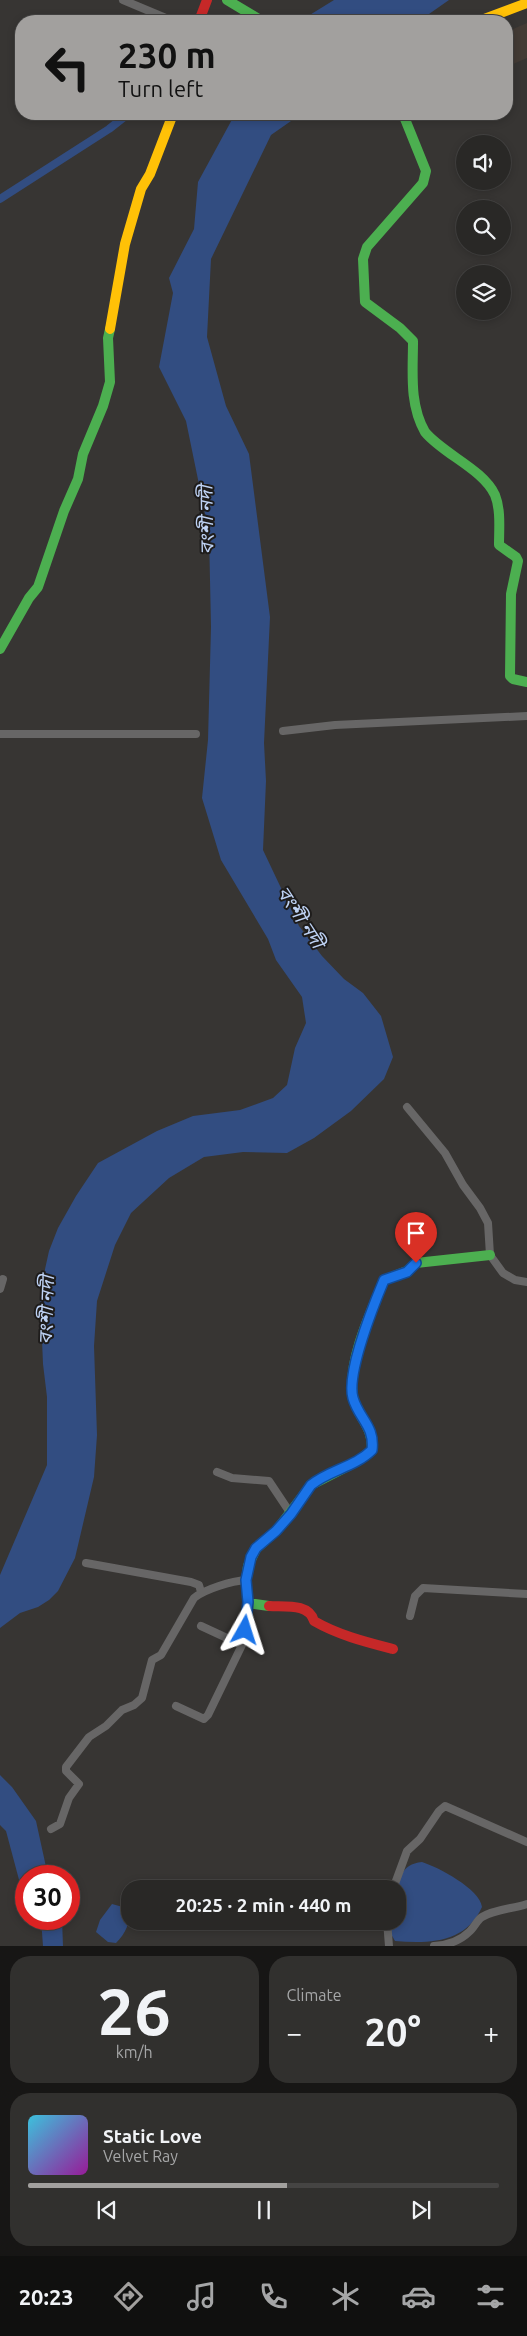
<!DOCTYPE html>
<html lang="en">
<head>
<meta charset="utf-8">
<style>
  :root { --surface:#292826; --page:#31302e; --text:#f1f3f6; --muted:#a5a6a7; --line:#454443; --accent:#a2a09e }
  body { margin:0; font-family:Ubuntu,"Noto Sans Bengali",sans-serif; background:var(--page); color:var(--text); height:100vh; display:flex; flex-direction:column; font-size:19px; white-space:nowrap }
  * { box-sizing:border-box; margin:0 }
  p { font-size:16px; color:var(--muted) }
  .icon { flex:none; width:28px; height:28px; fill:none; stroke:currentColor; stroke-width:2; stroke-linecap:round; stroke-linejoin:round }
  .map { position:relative; height:1946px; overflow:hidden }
  .details { display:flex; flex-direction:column; gap:10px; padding:10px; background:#171615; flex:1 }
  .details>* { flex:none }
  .top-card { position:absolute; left:15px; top:15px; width:498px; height:105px; border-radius:20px; box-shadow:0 2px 8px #0003,0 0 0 1px var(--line); background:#a2a09e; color:#111; overflow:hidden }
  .fabs { position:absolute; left:456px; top:135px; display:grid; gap:10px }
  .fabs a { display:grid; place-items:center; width:55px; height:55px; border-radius:50%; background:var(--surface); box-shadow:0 2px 8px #0003,0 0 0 1px var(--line); font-size:25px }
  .speed { position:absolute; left:15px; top:1865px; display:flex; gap:10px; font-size:25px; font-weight:700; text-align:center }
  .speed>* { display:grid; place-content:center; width:65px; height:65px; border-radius:50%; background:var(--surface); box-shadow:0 2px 8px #0003,0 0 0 1px var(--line); line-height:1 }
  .speed .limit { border:8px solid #d22; background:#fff; color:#111 }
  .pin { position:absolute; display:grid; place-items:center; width:42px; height:42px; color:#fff; margin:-51px -21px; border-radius:50% 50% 50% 0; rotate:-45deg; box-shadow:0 0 5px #0007 }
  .pin .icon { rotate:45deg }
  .me { position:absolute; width:55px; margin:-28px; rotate:6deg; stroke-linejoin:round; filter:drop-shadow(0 0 4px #0008) }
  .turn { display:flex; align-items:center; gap:18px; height:105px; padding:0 20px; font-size:22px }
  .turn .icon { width:65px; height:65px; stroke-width:2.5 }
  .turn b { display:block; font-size:35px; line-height:42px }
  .big { font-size:38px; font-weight:600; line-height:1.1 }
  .details .card { flex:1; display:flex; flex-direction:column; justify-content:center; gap:8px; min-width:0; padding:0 18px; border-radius:20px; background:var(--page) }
  .details .dial { align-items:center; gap:0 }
  .dial b { font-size:65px; line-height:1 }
  .song { display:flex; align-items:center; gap:15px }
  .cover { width:60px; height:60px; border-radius:8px; background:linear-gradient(135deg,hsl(190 70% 55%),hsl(300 70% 35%)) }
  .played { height:5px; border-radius:2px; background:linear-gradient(90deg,var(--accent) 55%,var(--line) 55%) }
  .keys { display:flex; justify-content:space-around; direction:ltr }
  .heat { display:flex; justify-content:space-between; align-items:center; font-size:28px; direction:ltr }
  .details .tiles { flex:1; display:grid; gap:10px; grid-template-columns:1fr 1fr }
  .card:last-child { grid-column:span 2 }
  .trip { position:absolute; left:121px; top:1880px; width:285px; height:50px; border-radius:20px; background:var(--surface); box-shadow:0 2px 8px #0003,0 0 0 1px var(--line); font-weight:600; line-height:50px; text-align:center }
  .dock { display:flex; height:80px; justify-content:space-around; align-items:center; background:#10100f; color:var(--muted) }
  .dock .icon { width:35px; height:35px }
  .dock .selected { color:var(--accent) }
  .dock b { font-size:22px; color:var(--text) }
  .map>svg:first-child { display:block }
  .built { fill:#433b35 }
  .water { fill:#324d81 }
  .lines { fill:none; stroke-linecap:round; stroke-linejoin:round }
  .canal { stroke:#324d81; stroke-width:8 }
  .street { stroke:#676666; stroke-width:8 }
  .fast { stroke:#4caf50; stroke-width:10 }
  .slow { stroke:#ffc107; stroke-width:10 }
  .jam { stroke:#c62828; stroke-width:10 }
  .route-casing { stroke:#114b97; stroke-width:12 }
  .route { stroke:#1a73e8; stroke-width:9 }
  .labels { text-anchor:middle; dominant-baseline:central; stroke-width:4; stroke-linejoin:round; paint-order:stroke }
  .water-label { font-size:19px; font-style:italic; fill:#bed2f4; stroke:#1e1c1b }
</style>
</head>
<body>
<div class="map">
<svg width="527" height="1946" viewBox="0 0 527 1946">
  <rect width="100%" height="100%" fill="#373533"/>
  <path class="built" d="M527 23V58L506 67V32Z"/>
  <path class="water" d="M334 0H449L419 21H300Z
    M235 114H301L271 135 211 259 207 337 226 406 249 454 270 617 264 743 266 781 263 850 299 926 322 956 344 979 363 993 381 1016 393 1057 384 1079 351 1111 314 1138 287 1153 243 1152 204 1157 169 1178 131 1213 115 1245 97 1301 94 1346 97 1435 94 1477 75 1558 58 1591 49 1600 38 1607 20 1613 0 1628V1575L47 1465V1397L43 1364 40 1292 49 1251 58 1228 76 1196 98 1163 157 1131 193 1116 240 1110 273 1098 287 1085 295 1048 306 1023 302 997 276 960 268 939 221 860 202 798 208 740 211 627 209 533 186 421 159 367 173 293 169 278 194 229 198 182Z
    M0 1775 12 1787 36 1821 48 1876H26V1894L22 1891 6 1831 0 1825Z
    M422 1862C438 1867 480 1889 482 1907 466 1943 429 1944 395 1941L391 1934 392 1921H398C398 1899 391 1865 422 1862Z
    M112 1904 130 1909C130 1923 126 1933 116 1943L108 1942 96 1932 100 1920Z
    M41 1919H62L63 1946H43Z"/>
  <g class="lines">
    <path class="canal" d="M0 199 109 129 128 114"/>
    <path class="street" d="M123 0 173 21
      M283 731 335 725 527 716
      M0 734H196
      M407 1107 445 1153 463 1185 480 1208 488 1223 490 1255 503 1273 515 1280 527 1282
      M0 1289 3 1279
      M217 1472 232 1478 269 1481 291 1514
      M86 1563 191 1582 199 1585 201 1592
      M410 1616 415 1596 423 1588 527 1594
      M201 1626 242 1645
      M176 1706 204 1719 208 1715 242 1645 248 1603
      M51 1829 60 1824 69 1798 79 1784 66 1771V1767L89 1737 106 1726 122 1710 134 1705 142 1698 152 1660 161 1655 194 1598C205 1589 232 1581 246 1580
      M393 1889 407 1851 420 1839 439 1811 445 1806 527 1842
      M387 1921 389 1946
      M434 1946C447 1945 459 1942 469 1932 474 1928 477 1920 482 1917 495 1909 512 1909 527 1904"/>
    <path class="fast" d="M227 0 262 21
      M403 114 426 171 423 183 367 247 363 259 365 302 400 328 413 341C413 372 409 404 425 432 443 454 483 469 495 495 501 510 499 529 499 545L516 557 518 561 511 594 510 676 513 679 527 682
      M0 649 29 598 38 587 64 511 78 479 83 454 103 406 110 382 108 338 110 329
      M269 1606 248 1603 246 1580 248 1566 256 1549 276 1531 311 1485 358 1461 372 1450C373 1424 356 1417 353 1396 347 1362 371 1311 384 1280L407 1271 416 1263 490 1255"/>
    <path class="slow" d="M479 21 527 3
      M110 329 125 244 141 189 150 174 173 114"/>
    <path class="jam" d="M199 21 207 0
      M269 1606C285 1607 309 1603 314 1621 338 1635 366 1642 393 1649"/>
  </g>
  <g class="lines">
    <g class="route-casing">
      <path id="route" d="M245 1630 248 1602 246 1580 251 1557 256 1548 276 1531 291 1514 311 1485C329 1470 355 1467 372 1450 375 1426 359 1419 353 1398 346 1374 374 1304 384 1280L407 1272 416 1263"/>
    </g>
    <use href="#route" class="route"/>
  </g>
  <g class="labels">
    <g class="water-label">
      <text transform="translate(206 520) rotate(-91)">বংশী নদী</text>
      <text transform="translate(301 917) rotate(57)">বংশী নদী</text>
      <text transform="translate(46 1310) rotate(-88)">বংশী নদী</text>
    </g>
  </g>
</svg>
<div class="fabs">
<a><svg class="icon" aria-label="sound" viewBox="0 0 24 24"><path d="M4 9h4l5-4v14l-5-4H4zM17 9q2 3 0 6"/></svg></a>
<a><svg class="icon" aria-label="search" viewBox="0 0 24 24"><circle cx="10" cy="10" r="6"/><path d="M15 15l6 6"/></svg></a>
<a><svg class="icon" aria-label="layers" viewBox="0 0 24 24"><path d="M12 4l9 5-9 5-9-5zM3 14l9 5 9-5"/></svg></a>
</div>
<div class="speed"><div class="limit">30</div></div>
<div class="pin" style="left:416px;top:1263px;background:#d93025"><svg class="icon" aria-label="arrive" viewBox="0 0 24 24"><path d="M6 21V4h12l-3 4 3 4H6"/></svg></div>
<svg class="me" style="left:245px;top:1630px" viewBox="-20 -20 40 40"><path d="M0-17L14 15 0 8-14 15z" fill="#1a73e8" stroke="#fff" stroke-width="4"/></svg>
<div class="trip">20:25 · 2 min · 440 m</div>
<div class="top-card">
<div class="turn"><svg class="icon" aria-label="left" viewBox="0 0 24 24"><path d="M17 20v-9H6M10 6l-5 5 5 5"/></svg><div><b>230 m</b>Turn left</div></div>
</div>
</div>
<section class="details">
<div class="tiles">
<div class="card dial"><b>26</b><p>km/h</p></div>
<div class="card"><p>Climate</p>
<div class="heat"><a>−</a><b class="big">20°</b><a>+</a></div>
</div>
<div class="card">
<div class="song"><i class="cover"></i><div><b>Static Love</b><p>Velvet Ray</p></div></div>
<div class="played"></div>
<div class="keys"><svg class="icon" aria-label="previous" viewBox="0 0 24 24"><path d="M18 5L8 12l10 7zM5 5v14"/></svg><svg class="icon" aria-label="pause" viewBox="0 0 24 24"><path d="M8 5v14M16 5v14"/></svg><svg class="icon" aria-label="next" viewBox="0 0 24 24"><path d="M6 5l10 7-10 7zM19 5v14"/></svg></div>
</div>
</div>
</section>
<nav class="dock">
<b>20:23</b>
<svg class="icon selected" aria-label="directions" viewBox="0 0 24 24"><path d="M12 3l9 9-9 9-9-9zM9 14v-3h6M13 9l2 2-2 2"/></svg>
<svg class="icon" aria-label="music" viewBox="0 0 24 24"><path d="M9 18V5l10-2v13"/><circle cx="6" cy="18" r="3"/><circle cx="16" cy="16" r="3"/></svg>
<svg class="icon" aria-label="phone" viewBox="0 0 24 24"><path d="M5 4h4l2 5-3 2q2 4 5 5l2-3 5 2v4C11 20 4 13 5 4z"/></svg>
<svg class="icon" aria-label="climate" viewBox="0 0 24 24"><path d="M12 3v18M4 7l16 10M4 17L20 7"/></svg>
<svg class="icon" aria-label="car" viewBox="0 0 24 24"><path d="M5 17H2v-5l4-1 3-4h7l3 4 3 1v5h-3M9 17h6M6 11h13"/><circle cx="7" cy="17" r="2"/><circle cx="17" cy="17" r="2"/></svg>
<svg class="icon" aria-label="filters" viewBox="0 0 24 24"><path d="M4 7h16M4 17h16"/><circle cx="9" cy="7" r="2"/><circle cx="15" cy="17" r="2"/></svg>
</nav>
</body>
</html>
